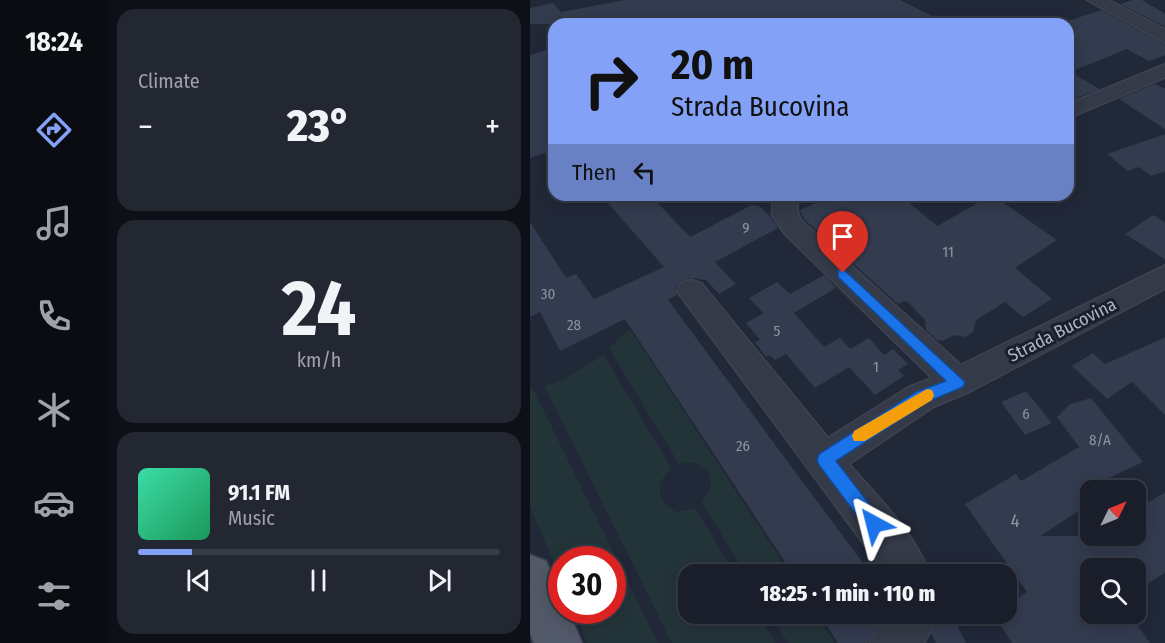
<!DOCTYPE html>
<html lang="en">
<head>
<meta charset="utf-8">
<style>
  :root { --surface:#191e2a; --page:#222732; --text:#f1f3f6; --muted:#9fa2a8; --line:#373c47; --accent:#83a1f6 }
  body { margin:0; font-family:"Fira Sans Condensed",sans-serif; background:var(--page); color:var(--text); height:100vh; display:flex; flex-direction:column; font-size:22px; white-space:nowrap }
  * { box-sizing:border-box; margin:0 }
  p { font-size:20px; color:var(--muted) }
  .icon { flex:none; width:33px; height:33px; fill:none; stroke:currentColor; stroke-width:2; stroke-linecap:round; stroke-linejoin:round }
  .map { position:relative; flex:1; overflow:hidden }
  .details { display:flex; flex-direction:column; gap:9px; padding:9px; background:#0e1017; width:422px }
  .details>* { flex:none }
  .hud { position:absolute; left:18px; top:18px; width:526px; height:183px; border-radius:18px; box-shadow:0 3px 15px #0003,0 0 0 2px var(--line); background:#83a1f6; color:#111; overflow:hidden }
  .needle { width:39px; rotate:47deg }
  .tools { position:absolute; left:550px; top:480px; display:grid; gap:12px }
  .tools a { display:grid; place-items:center; width:66px; height:66px; border-radius:12px; background:var(--surface); box-shadow:0 3px 15px #0003,0 0 0 2px var(--line); font-size:30px }
  .speed { position:absolute; left:18px; top:546px; display:flex; gap:12px; font-size:30px; font-weight:700; text-align:center }
  .speed>* { display:grid; place-content:center; width:78px; height:78px; border-radius:50%; background:var(--surface); box-shadow:0 3px 15px #0003,0 0 0 2px var(--line); line-height:1 }
  .speed .limit { border:9px solid #d22; background:#fff; color:#111 }
  .pin { position:absolute; display:grid; place-items:center; width:51px; height:51px; color:#fff; margin:-62px -26px; border-radius:50% 50% 50% 0; rotate:-45deg; box-shadow:0 0 6px #0007 }
  .pin .icon { rotate:45deg }
  .me { position:absolute; width:66px; margin:-33px; rotate:322deg; stroke-linejoin:round; filter:drop-shadow(0 0 4px #0008) }
  .turn { display:flex; align-items:center; gap:21px; height:126px; padding:0 24px; font-size:27px }
  .turn .icon { width:78px; height:78px; stroke-width:2.5 }
  .turn b { display:block; font-size:42px; line-height:51px }
  .then { display:flex; align-items:center; height:57px; padding:0 24px; background:#0003; gap:12px; font-size:22px }
  .big { font-size:45px; font-weight:800; line-height:1.1 }
  .details .card { flex:1; display:flex; flex-direction:column; justify-content:center; gap:9px; min-width:0; padding:0 21px; border-radius:18px; background:var(--page) }
  .details .dial { align-items:center; gap:0 }
  .dial b { font-size:78px; line-height:1 }
  .song { display:flex; align-items:center; gap:18px }
  .cover { width:72px; height:72px; border-radius:9px; background:linear-gradient(135deg,hsl(160 70% 55%),hsl(150 70% 35%)) }
  .played { height:6px; border-radius:3px; background:linear-gradient(90deg,var(--accent) 15%,var(--line) 15%) }
  .keys { display:flex; justify-content:space-around; direction:ltr }
  .heat { display:flex; justify-content:space-between; align-items:center; font-size:33px; direction:ltr }
  .trip { position:absolute; left:148px; top:564px; width:339px; height:60px; border-radius:18px; background:var(--surface); box-shadow:0 3px 15px #0003,0 0 0 2px var(--line); font-weight:800; line-height:60px; text-align:center }
  main { display:flex; flex:1; min-height:0 }
  .tabs { display:flex; flex-direction:column; width:108px; justify-content:space-around; align-items:center; background:#0a0c11; color:var(--muted) }
  .tabs .icon { width:42px; height:42px }
  .tabs .selected { color:var(--accent) }
  .tabs b { font-size:27px; color:var(--text) }
  .map>svg:first-child { display:block }
  .green { fill:#233439 }
  .building { fill:#333b4f }
  .lines { fill:none; stroke-linecap:round; stroke-linejoin:round }
  .minor-casing { stroke:#3e4352; stroke-width:3 }
  .major-casing { stroke:#3e4352; stroke-width:3 }
  .minor { fill:#353a48; fill-rule:evenodd }
  .major { fill:#525969; fill-rule:evenodd }
  .route { fill:#1a73e8; stroke:#114b97; stroke-width:1.5 }
  .slow { fill:#f59e0b }
  .labels { text-anchor:middle; dominant-baseline:central; stroke-width:6; stroke-linejoin:round; paint-order:stroke }
  .number-label { font-size:15px; fill:#8e94a6 }
  .street-label { font-size:18px; fill:#afb5c5; stroke:#1a1f2d }
  .near-number-label { font-size:18px; fill:#8e94a6 }
</style>
</head>
<body>
<main>
<nav class="tabs">
<b>18:24</b>
<svg class="icon selected" aria-label="directions" viewBox="0 0 24 24"><path d="M12 3l9 9-9 9-9-9zM9 14v-3h6M13 9l2 2-2 2"/></svg>
<svg class="icon" aria-label="music" viewBox="0 0 24 24"><path d="M9 18V5l10-2v13"/><circle cx="6" cy="18" r="3"/><circle cx="16" cy="16" r="3"/></svg>
<svg class="icon" aria-label="phone" viewBox="0 0 24 24"><path d="M5 4h4l2 5-3 2q2 4 5 5l2-3 5 2v4C11 20 4 13 5 4z"/></svg>
<svg class="icon" aria-label="climate" viewBox="0 0 24 24"><path d="M12 3v18M4 7l16 10M4 17L20 7"/></svg>
<svg class="icon" aria-label="car" viewBox="0 0 24 24"><path d="M5 17H2v-5l4-1 3-4h7l3 4 3 1v5h-3M9 17h6M6 11h13"/><circle cx="7" cy="17" r="2"/><circle cx="17" cy="17" r="2"/></svg>
<svg class="icon" aria-label="filters" viewBox="0 0 24 24"><path d="M4 7h16M4 17h16"/><circle cx="9" cy="7" r="2"/><circle cx="15" cy="17" r="2"/></svg>
</nav>
<section class="details">
<div class="card"><p>Climate</p>
<div class="heat"><a>−</a><b class="big">23°</b><a>+</a></div>
</div>
<div class="card dial"><b>24</b><p>km/h</p></div>
<div class="card">
<div class="song"><i class="cover"></i><div><b>91.1 FM</b><p>Music</p></div></div>
<div class="played"></div>
<div class="keys"><svg class="icon" aria-label="previous" viewBox="0 0 24 24"><path d="M18 5L8 12l10 7zM5 5v14"/></svg><svg class="icon" aria-label="pause" viewBox="0 0 24 24"><path d="M8 5v14M16 5v14"/></svg><svg class="icon" aria-label="next" viewBox="0 0 24 24"><path d="M6 5l10 7-10 7zM19 5v14"/></svg></div>
</div>
</section>
<div class="map">
<svg width="636" height="643" viewBox="0 0 636 643">
  <rect width="100%" height="100%" fill="#212838"/>
  <path class="green" d="M100 329 260 574H216L172 503 181 487 179 471 166 462 149 464 79 348Z
    M74 355 141 468C125 483 125 503 147 512L165 508 205 574H159V614H228L246 643H142L14 386 32 380Z
    M0 389H3L128 643H57L44 611 82 610V560H32L31 580 0 506Z
    M240 614H285L305 643H258Z"/>
  <path class="building" d="M94 0H370L418 24H0V8L23 3 31 12Z
    M603 0H612L636 14V27L590 4Z
    M571 10 636 45V55L619 61 597 49 540 72 570 89 538 101V21Z
    M24 48V150L0 158V55Z
    M625 84 636 89V130L589 99Z
    M636 134V171L621 176 609 167 598 171 577 154Z
    M71 195H120L160 237 222 205 229 206 240 216 248 228 185 262 206 284 189 294 176 280 160 278 149 282 145 290 147 295 138 300 341 574H263L95 319 30 351 10 312 0 317V222L36 278 46 274 64 299 134 267Z
    M303 195H370L407 226 462 195 527 240 485 268 522 299 493 317 475 302 446 320 443 332 435 337 424 335 412 341 407 340 396 330 395 320 378 302 374 301 368 304 274 219 270 210Z
    M623 215 636 223V260L595 234Z
    M294 275 306 288 264 313 294 347 310 338 320 349 339 338 354 355 363 349 378 364 368 370 374 376 345 395 319 367 285 388 256 354 245 360 240 355 236 357 225 342 230 340 216 323 234 313 219 298 247 282 260 294Z
    M636 337V416L602 382 577 399 542 366 563 353 575 364Z
    M496 391 522 423 495 435 471 402Z
    M561 398 613 462 570 482 577 490H561V503L510 536H606V509L636 492V572L606 591V568H561V614H600L620 643H482L463 614H477V605L497 592 435 504 486 474 491 481 549 447 527 417 540 404Z
    M289 614H361L345 627 338 643H308Z
    M415 618 417 622 424 619 436 643H406L401 633 408 621Z"/>
  <g class="lines">
    <g class="minor-casing">
      <path id="minor" d="M557 0H578L636 30V43Z
        M636 64V77L538 118V104Z
        M243 195H267L268 214 272 221 431 365 636 265V288L439 392 403 407 319 464C347 497 386 533 399 574H356L147 291 151 283 161 280 171 283 298 438 379 387 402 378 254 233 242 215Z
        M364 614H409L394 643H340L347 628Z"/>
    </g>
    <g class="major-casing">
      <path id="major" d="M0 555 16 561 32 596V610H38L52 643H4L0 633Z"/>
    </g>
    <use href="#minor" class="minor"/>
    <use href="#major" class="major"/>
  </g>
  <path class="route" d="M313 269 435 382 433 387 397 402 306 461 350 518 353 524 350 530 344 533 338 530 289 465 287 460 289 454 386 392 416 381 308 277V270Z"/>
  <path class="slow" d="M397 389 402 390 404 395 402 400 335 441H324L322 436 324 431Z"/>
  <g class="labels">
    <g class="number-label">
      <text x="216" y="228">9</text>
      <text x="418" y="252">11</text>
      <text x="18" y="294">30</text>
      <text x="44" y="325">28</text>
      <text x="247" y="331">5</text>
      <text x="346" y="367">1</text>
      <text x="496" y="414">6</text>
      <text x="570" y="440">8/A</text>
      <text x="213" y="446">26</text>
    </g>
    <g class="street-label">
      <text transform="translate(532 330) rotate(-27)">Strada Bucovina</text>
    </g>
    <g class="near-number-label">
      <text x="485" y="521">4</text>
    </g>
  </g>
</svg>
<div class="tools">
<a><svg class="needle" viewBox="-14 -14 28 28"><path d="M0-13l5 13h-10z" fill="#e53935"/><path d="M0 13l5-13h-10z" fill="#9fa2a8"/></svg></a>
<a><svg class="icon" aria-label="search" viewBox="0 0 24 24"><circle cx="10" cy="10" r="6"/><path d="M15 15l6 6"/></svg></a>
</div>
<div class="speed"><div class="limit">30</div></div>
<div class="pin" style="left:313px;top:273px;background:#d93025"><svg class="icon" aria-label="arrive" viewBox="0 0 24 24"><path d="M6 21V4h12l-3 4 3 4H6"/></svg></div>
<svg class="me" style="left:344px;top:524px" viewBox="-20 -20 40 40"><path d="M0-17L14 15 0 8-14 15z" fill="#1a73e8" stroke="#fff" stroke-width="4"/></svg>
<div class="trip">18:25 · 1 min · 110 m</div>
<div class="hud">
<div class="turn"><svg class="icon" aria-label="right" viewBox="0 0 24 24"><path d="M7 20v-9h11M14 6l5 5-5 5"/></svg><div><b>20 m</b>Strada Bucovina</div></div>
<div class="then">Then<svg class="icon" aria-label="left" viewBox="0 0 24 24"><path d="M17 20v-9H6M10 6l-5 5 5 5"/></svg></div>
</div>
</div>
</main>
</body>
</html>
